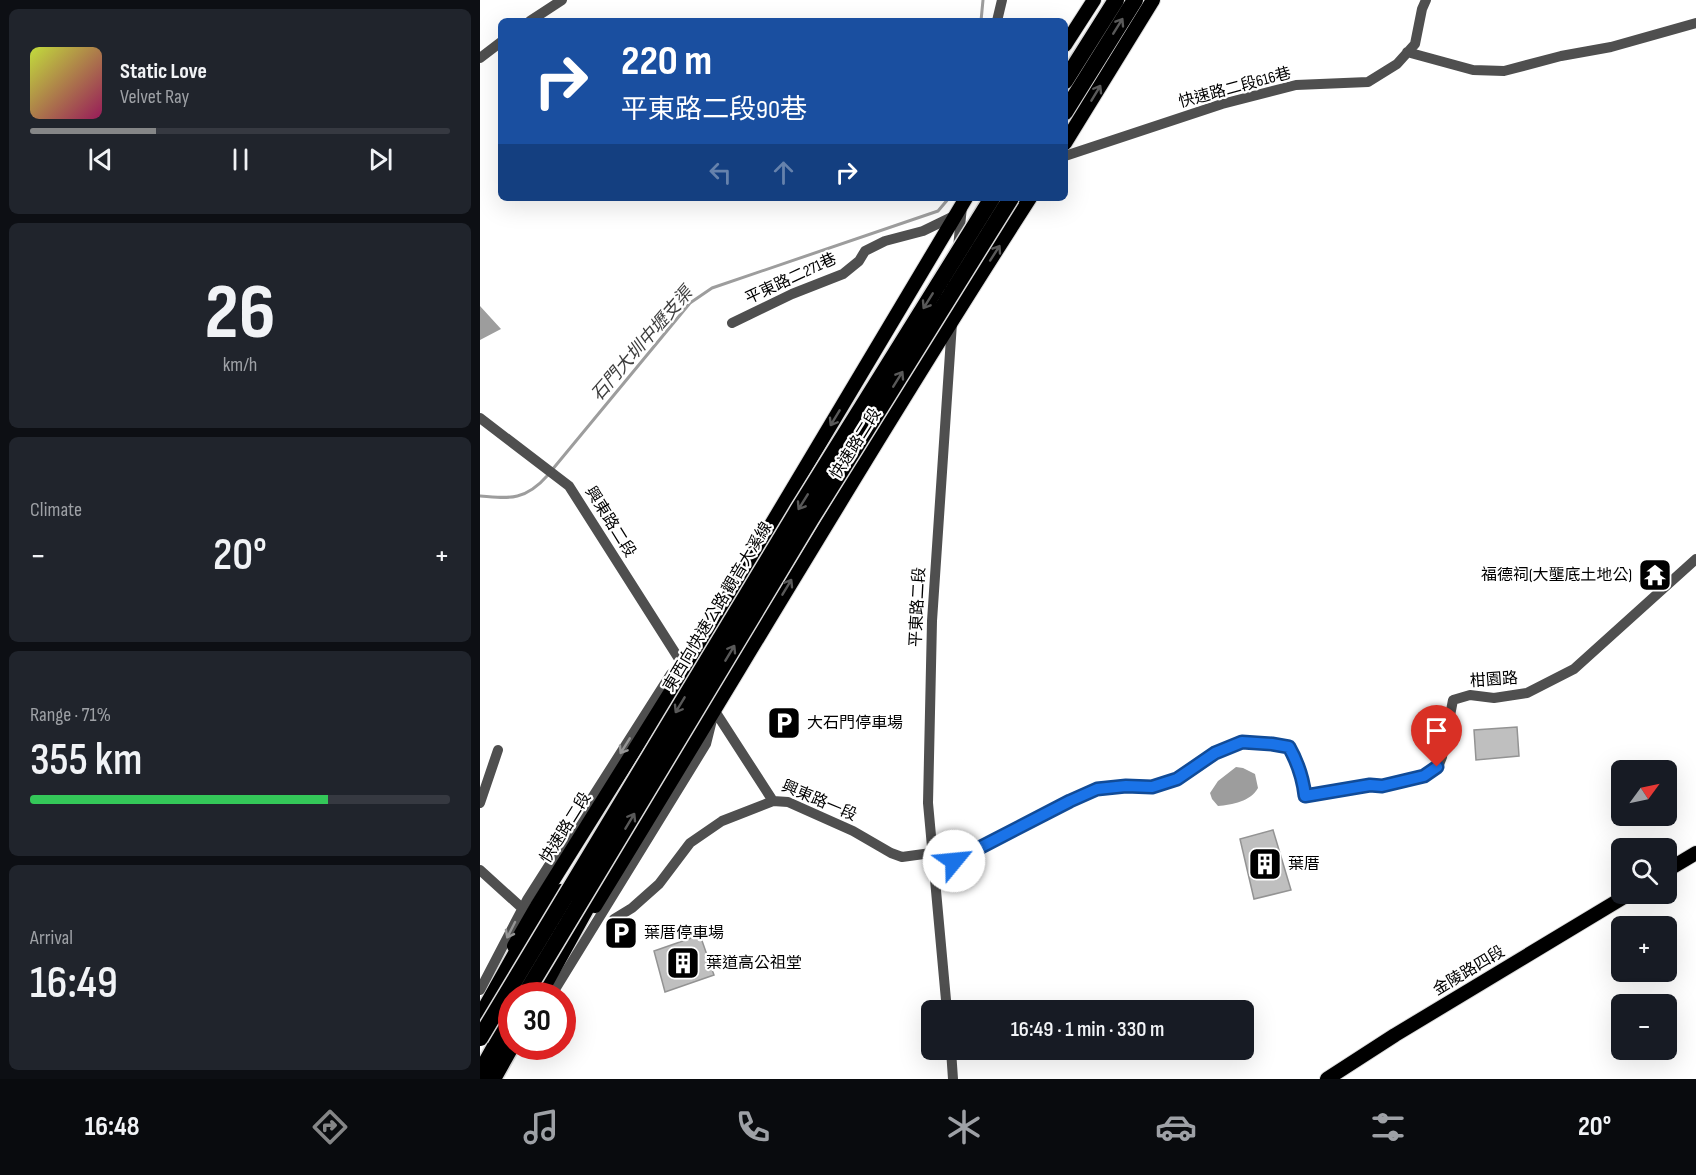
<!DOCTYPE html>
<html lang="en">
<head>
<meta charset="utf-8">
<style>
  :root { --surface:#171b24; --page:#20242c; --text:#f1f3f6; --muted:#9ea1a6; --line:#363941; --accent:#858687 }
  body { margin:0; font-family:"Sofia Sans Condensed","Noto Sans TC",sans-serif; background:var(--page); color:var(--text); height:100vh; display:flex; flex-direction:column; font-size:22px; white-space:nowrap }
  * { box-sizing:border-box; margin:0 }
  p { font-size:20px; color:var(--muted) }
  .icon { flex:none; width:33px; height:33px; fill:none; stroke:currentColor; stroke-width:2; stroke-linecap:round; stroke-linejoin:round }
  .map { position:relative; flex:1; overflow:hidden }
  .details { display:flex; flex-direction:column; gap:9px; padding:9px; background:#0d0f14; width:480px }
  .details>* { flex:none }
  .hud { position:absolute; left:18px; top:18px; width:570px; height:183px; border-radius:9px; box-shadow:0 6px 24px #0002; background:#1a4fa0; color:#fff; overflow:hidden }
  .needle { width:39px; rotate:57deg }
  .buttons { position:absolute; left:1131px; top:760px; display:grid; gap:12px }
  .buttons a { display:grid; place-items:center; width:66px; height:66px; border-radius:9px; background:var(--surface); box-shadow:0 6px 24px #0002; font-size:30px }
  .speed { position:absolute; left:18px; top:982px; display:flex; gap:12px; font-size:30px; font-weight:700; text-align:center }
  .speed>* { display:grid; place-content:center; width:78px; height:78px; border-radius:50%; background:var(--surface); box-shadow:0 6px 24px #0002; line-height:1 }
  .speed .limit { border:9px solid #d22; background:#fff; color:#111 }
  .pin { position:absolute; display:grid; place-items:center; width:51px; height:51px; color:#fff; margin:-62px -26px; border-radius:50% 50% 50% 0; rotate:-45deg; box-shadow:0 0 6px #0007 }
  .pin .icon { rotate:45deg }
  .me { position:absolute; width:66px; margin:-33px; rotate:62deg; stroke-linejoin:round; filter:drop-shadow(0 0 4px #0008) }
  .turn { display:flex; align-items:center; gap:21px; height:126px; padding:0 24px; font-size:27px }
  .turn .icon { width:78px; height:78px; stroke-width:2.5 }
  .turn b { display:block; font-size:42px; line-height:51px }
  .lanes { display:flex; align-items:center; height:57px; padding:0 24px; background:#0003; justify-content:center; gap:30px; direction:ltr }
  .lanes .off { opacity:.35 }
  .big { font-size:45px; font-weight:600; line-height:1.1 }
  .details .tile { flex:1; display:flex; flex-direction:column; justify-content:center; gap:9px; min-width:0; padding:0 21px; border-radius:9px; background:var(--page) }
  .details .dial { align-items:center; gap:0 }
  .dial b { font-size:78px; line-height:1 }
  .song { display:flex; align-items:center; gap:18px }
  .cover { width:72px; height:72px; border-radius:9px; background:linear-gradient(135deg,hsl(70 70% 55%),hsl(330 70% 35%)) }
  .played { height:6px; border-radius:3px; background:linear-gradient(90deg,var(--accent) 30%,var(--line) 30%) }
  .keys { display:flex; justify-content:space-around; direction:ltr }
  .heat { display:flex; justify-content:space-between; align-items:center; font-size:33px; direction:ltr }
  .charge { height:9px; border-radius:4px; background:linear-gradient(90deg,#34c759 71%,var(--line) 0) }
  .trip { position:absolute; left:441px; top:1000px; width:333px; height:60px; border-radius:9px; background:var(--surface); box-shadow:0 6px 24px #0002; font-weight:600; line-height:60px; text-align:center }
  .dock { display:flex; height:96px; justify-content:space-around; align-items:center; background:#090b0e; color:var(--muted) }
  .dock .icon { width:42px; height:42px }
  .dock .current { color:var(--accent) }
  .dock b { font-size:27px; color:var(--text) }
  main { display:flex; flex:1; min-height:0 }
  .map>svg:first-child { display:block }
  .water { fill:#9d9d9d }
  .lines { fill:none; stroke-linecap:round; stroke-linejoin:round }
  .stream { stroke:#9d9d9d; stroke-width:3 }
  .building { fill:#bfbfbf; stroke:#939393; stroke-width:1.5 }
  .major-casing { stroke:#dbdbdb; stroke-width:16 }
  .highway-casing { stroke:#dbdbdb; stroke-width:19 }
  .minor { stroke:#4f4f4f; stroke-width:10 }
  .major { stroke:#000; stroke-width:14 }
  .highway { stroke:#000; stroke-width:16 }
  .highway-bridge-casing { stroke:#dbdbdb; stroke-width:19; stroke-linecap:butt }
  .highway-bridge { stroke:#000; stroke-width:16 }
  .oneway { stroke:#595959 }
  .oneway2 { stroke:#959595 }
  .route-casing { stroke:#114b97; stroke-width:15 }
  .route { stroke:#1a73e8; stroke-width:10 }
  .labels { text-anchor:middle; dominant-baseline:central; stroke-width:4.5; stroke-linejoin:round; paint-order:stroke }
  .street-label { font-size:16px; fill:#000; stroke:#fff }
  .poi-label { font-size:16px; fill:#000; stroke:#fff; text-anchor:start }
  .water-label { font-size:18px; font-style:italic; fill:#3e3e3e; stroke:#fff }
</style>
</head>
<body>
<main>
<section class="details">
<div class="tile">
<div class="song"><i class="cover"></i><div><b>Static Love</b><p>Velvet Ray</p></div></div>
<div class="played"></div>
<div class="keys"><svg class="icon" aria-label="previous" viewBox="0 0 24 24"><path d="M18 5L8 12l10 7zM5 5v14"/></svg><svg class="icon" aria-label="pause" viewBox="0 0 24 24"><path d="M8 5v14M16 5v14"/></svg><svg class="icon" aria-label="next" viewBox="0 0 24 24"><path d="M6 5l10 7-10 7zM19 5v14"/></svg></div>
</div>
<div class="tile dial"><b>26</b><p>km/h</p></div>
<div class="tile"><p>Climate</p>
<div class="heat"><a>−</a><b class="big">20°</b><a>+</a></div>
</div>
<div class="tile"><p>Range · 71%</p><b class="big">355 km</b><div class="charge"></div></div>
<div class="tile"><p>Arrival</p><b class="big">16:49</b></div>
</section>
<div class="map">
<svg width="1216" height="1079" viewBox="0 0 1216 1079">
  <rect width="100%" height="100%" fill="#fff"/>
  <path class="water" d="M0 306 21 329 0 340Z
    M756 767 763 768 775 774 778 788C771 801 752 805 738 806L732 799 730 793 738 781Z"/>
  <g class="lines">
    <path class="stream" d="M501 21 503 0
      M72 470 210 303 232 288 458 211 469 198
      M0 496C31 499 46 500 68 475"/>
  </g>
  <path class="building" d="M1172 563 1185 577 1175 586 1163 570Z
    M1037 727 1039 756 996 760 994 730Z
    M793 830 811 890 774 899 760 839Z
    M220 935 234 975 185 992 174 951Z"/>
  <g class="lines">
    <g class="major-casing">
      <path id="major" d="M585 45 614 0
        M585 143 673 0
        M1186 871 1216 853
        M115 906C260 670 400 431 550 198
        M34 946 57 906 205 669 486 198
        M847 1079 915 1035 1149 894"/>
    </g>
    <g class="highway-casing">
      <path id="highway" d="M585 81 636 0
        M585 112 655 0
        M58 996 112 898 118 883
        M0 1018 38 950 81 892
        M0 1073 32 1016
        M13 1079 32 1045"/>
    </g>
    <path class="minor" d="M50 21 82 0
      M517 21 522 0
      M927 52 993 70 1024 71 1081 56 1131 47 1216 23
      M0 58 21 42
      M585 156 742 104 816 85 888 82 917 64 935 44 942 9 946 0
      M478 248 482 206
      M252 323 312 294 363 274 379 261 385 251 405 241 443 231 476 215
      M0 418 89 486 208 673
      M231 705 293 801
      M0 803 18 750
      M0 870 42 908
      M455 871 590 801 617 789 646 786 672 787 697 779 735 753 762 742 792 744 809 747C818 763 823 778 825 796L889 785 902 786 944 776 958 767 962 757 973 700 990 695 1014 698 1047 693 1094 669 1216 559
      M134 919 152 908 179 884 210 843 242 821 293 801 308 802 373 831 411 853 422 857 451 853
      M0 990 47 900 191 674 205 669
      M71 996 226 744 232 720
      M467 1011 448 803 452 621 472 323
      M471 1050 473 1079"/>
    <use href="#major" class="major"/>
    <use href="#highway" class="highway"/>
    <g class="highway-bridge-casing">
      <path id="highway-bridge" d="M44 996 331 519 531 198
        M0 1038 318 510 512 198"/>
    </g>
    <use href="#highway-bridge" class="highway-bridge"/>
  </g>
  <defs><path id="oneway-shaft" d="M-6 0H5M1.5-3L5.5 0L1.5 3" fill="none" stroke-width="1.6" stroke-linecap="round" stroke-linejoin="round" transform="scale(1.5)"/></defs>
  <g class="oneway">
    <use href="#oneway-shaft" transform="translate(638 26) rotate(-58)"/>
    <use href="#oneway-shaft" transform="translate(616 93) rotate(-59)"/>
    <use href="#oneway-shaft" transform="translate(515 253) rotate(-57)"/>
    <use href="#oneway-shaft" transform="translate(448 301) rotate(122)"/>
    <use href="#oneway-shaft" transform="translate(418 379) rotate(-58)"/>
    <use href="#oneway-shaft" transform="translate(355 418) rotate(121)"/>
    <use href="#oneway-shaft" transform="translate(323 502) rotate(122)"/>
    <use href="#oneway-shaft" transform="translate(307 587) rotate(-59)"/>
    <use href="#oneway-shaft" transform="translate(250 653) rotate(-59)"/>
    <use href="#oneway-shaft" transform="translate(200 705) rotate(121)"/>
    <use href="#oneway-shaft" transform="translate(150 821) rotate(-59)"/>
  </g>
  <g class="oneway2">
    <use href="#oneway-shaft" transform="translate(145 746) rotate(122)"/>
    <use href="#oneway-shaft" transform="translate(31 930) rotate(117)"/>
  </g>
  <g class="lines">
    <g class="route-casing">
      <path id="route" d="M474 861 590 801 617 789 646 786 672 787 697 779 735 753 762 742 792 744 809 747C818 763 823 778 825 796L890 785 902 786 944 776 957 767"/>
    </g>
    <use href="#route" class="route"/>
  </g>
  <defs>
    <g id="temple-square" transform="scale(1.725)"><rect x="-9" y="-9" width="18" height="18" rx="4" fill="#000" stroke="#fff"/><path d="M0-6L5-2H3V0L6.5 2.5H4V6H1.5V3h-3V6H-4V2.5H-6.5L-3 0V-2H-5Z" fill="#fff"/></g>
    <g id="parking-square" transform="scale(1.725)"><rect x="-9" y="-9" width="18" height="18" rx="4" fill="#000" stroke="#fff"/><path d="M-3.5-5.5H1a3.5 3.5 0 0 1 0 7H-1V5.5H-3.5ZM-1-3.4V-.6H.8a1.4 1.4 0 0 0 0-2.8Z" fill="#fff"/></g>
    <g id="building-square" transform="scale(1.725)"><rect x="-9" y="-9" width="18" height="18" rx="4" fill="#000" stroke="#fff"/><path d="M-4-6H4V6H1V3H-1V6H-4ZM-2.5-4.3h1.7v1.8h-1.7ZM.8-4.3h1.7v1.8H.8ZM-2.5-1h1.7V.8h-1.7ZM.8-1h1.7V.8H.8Z" fill="#fff"/></g>
  </defs>
  <g fill-rule="evenodd">
    <use href="#temple-square" x="1175" y="575"/>
    <use href="#parking-square" x="304" y="723"/>
    <use href="#building-square" x="785" y="864"/>
    <use href="#parking-square" x="141" y="933"/>
    <use href="#building-square" x="203" y="963"/>
  </g>
  <g class="labels">
    <g class="street-label">
      <text transform="translate(755 88) rotate(-15)">快速路二段616巷</text>
      <text transform="translate(311 279) rotate(-25)">平東路二271巷</text>
      <text transform="translate(376 444) rotate(-58)">快速路二段</text>
      <text transform="translate(130 522) rotate(58)">興東路二段</text>
      <text transform="translate(238 607) rotate(-59)">東西向快速公路 觀音大溪線</text>
      <text transform="translate(438 607) rotate(-87)">平東路二段</text>
      <text transform="translate(1014 680) rotate(-4)">柑園路</text>
      <text transform="translate(339 801) rotate(23)">興東路一段</text>
      <text transform="translate(86 828) rotate(-58)">快速路二段</text>
      <text transform="translate(989 971) rotate(-31)">金陵路四段</text>
    </g>
    <g class="poi-label">
      <text x="1152" y="575" text-anchor="end">福德祠(大壟底土地公)</text>
      <text x="327" y="723">大石門停車場</text>
      <text x="808" y="864">葉厝</text>
      <text x="164" y="933">葉厝停車場</text>
      <text x="226" y="963">葉道高公祖堂</text>
    </g>
    <g class="water-label">
      <text transform="translate(162 344) rotate(-49)">石門大圳中壢支渠</text>
    </g>
  </g>
</svg>
<div class="buttons">
<a><svg class="needle" viewBox="-14 -14 28 28"><path d="M0-13l5 13h-10z" fill="#e53935"/><path d="M0 13l5-13h-10z" fill="#9ea1a6"/></svg></a>
<a><svg class="icon" aria-label="search" viewBox="0 0 24 24"><circle cx="10" cy="10" r="6"/><path d="M15 15l6 6"/></svg></a>
<a>+</a>
<a>−</a>
</div>
<div class="speed"><div class="limit">30</div></div>
<div class="pin" style="left:957px;top:767px;background:#d93025"><svg class="icon" aria-label="arrive" viewBox="0 0 24 24"><path d="M6 21V4h12l-3 4 3 4H6"/></svg></div>
<svg class="me" style="left:474px;top:861px" viewBox="-20 -20 40 40"><circle r="19" fill="#fff"/><path d="M0-13L10 11 0 6-10 11z" fill="#1a73e8"/></svg>
<div class="trip">16:49 · 1 min · 330 m</div>
<div class="hud">
<div class="turn"><svg class="icon" aria-label="right" viewBox="0 0 24 24"><path d="M7 20v-9h11M14 6l5 5-5 5"/></svg><div><b>220 m</b>平東路二段90巷</div></div>
<div class="lanes"><svg class="icon off" aria-label="left" viewBox="0 0 24 24"><path d="M17 20v-9H6M10 6l-5 5 5 5"/></svg><svg class="icon off" aria-label="ahead" viewBox="0 0 24 24"><path d="M12 20V5M6 11l6-6 6 6"/></svg><svg class="icon" aria-label="right" viewBox="0 0 24 24"><path d="M7 20v-9h11M14 6l5 5-5 5"/></svg></div>
</div>
</div>
</main>
<nav class="dock">
<b>16:48</b>
<svg class="icon current" aria-label="directions" viewBox="0 0 24 24"><path d="M12 3l9 9-9 9-9-9zM9 14v-3h6M13 9l2 2-2 2"/></svg>
<svg class="icon" aria-label="music" viewBox="0 0 24 24"><path d="M9 18V5l10-2v13"/><circle cx="6" cy="18" r="3"/><circle cx="16" cy="16" r="3"/></svg>
<svg class="icon" aria-label="phone" viewBox="0 0 24 24"><path d="M5 4h4l2 5-3 2q2 4 5 5l2-3 5 2v4C11 20 4 13 5 4z"/></svg>
<svg class="icon" aria-label="climate" viewBox="0 0 24 24"><path d="M12 3v18M4 7l16 10M4 17L20 7"/></svg>
<svg class="icon" aria-label="car" viewBox="0 0 24 24"><path d="M5 17H2v-5l4-1 3-4h7l3 4 3 1v5h-3M9 17h6M6 11h13"/><circle cx="7" cy="17" r="2"/><circle cx="17" cy="17" r="2"/></svg>
<svg class="icon" aria-label="filters" viewBox="0 0 24 24"><path d="M4 7h16M4 17h16"/><circle cx="9" cy="7" r="2"/><circle cx="15" cy="17" r="2"/></svg>
<b>20°</b>
</nav>
</body>
</html>
